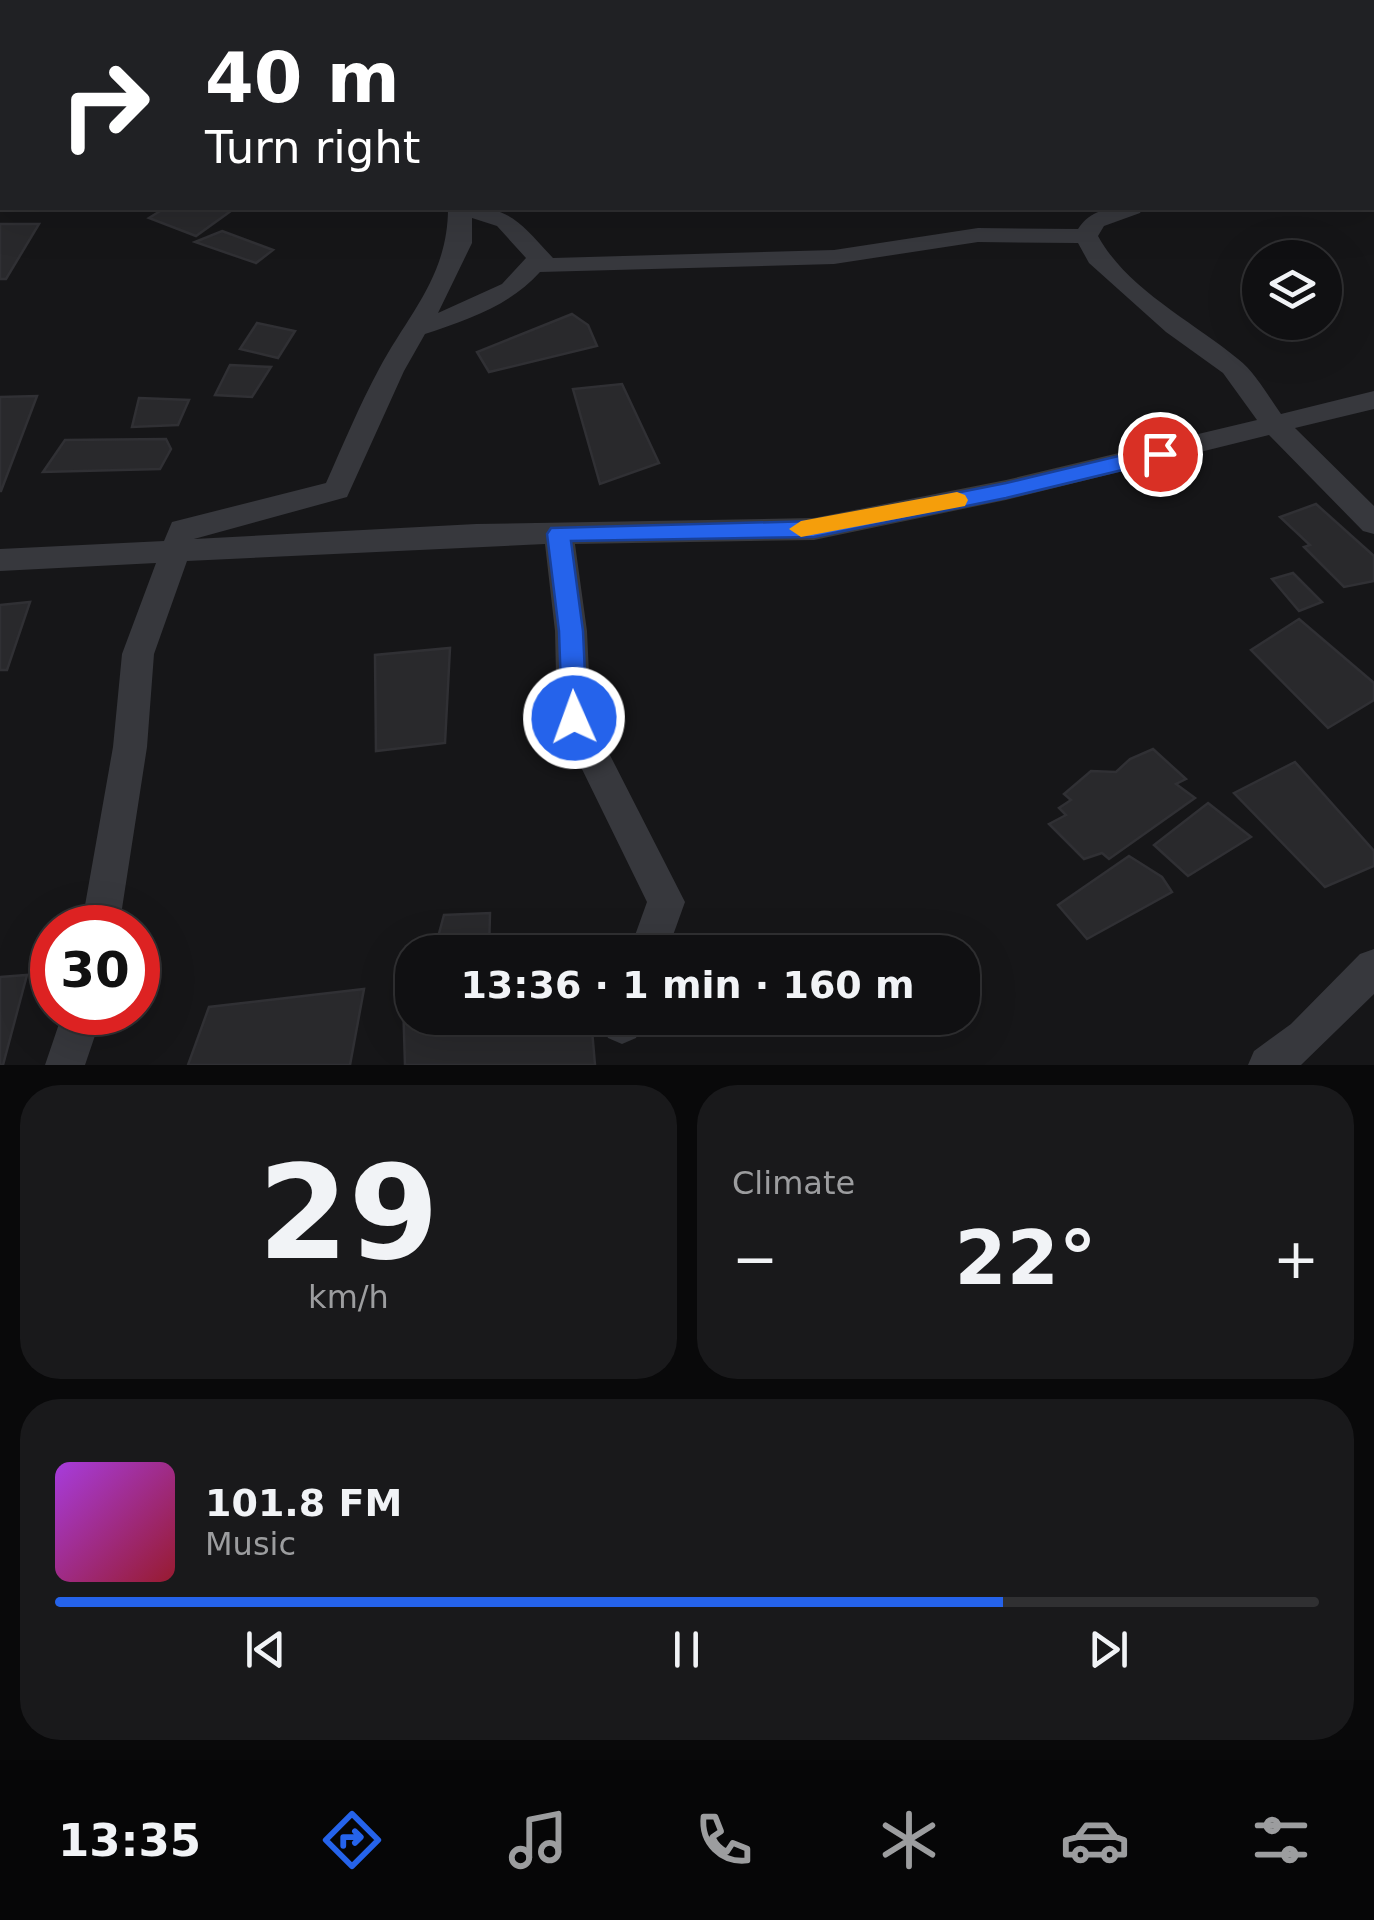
<!DOCTYPE html>
<html lang="en">
<head>
<meta charset="utf-8">
<style>
  :root { --surface:#101012; --page:#19191b; --text:#f1f3f6; --muted:#9c9d9f; --line:#303032; --accent:#2563eb }
  body { margin:0; font-family:"DejaVu Sans",sans-serif; background:var(--page); color:var(--text); height:100vh; display:flex; flex-direction:column; font-size:38px; white-space:nowrap }
  * { box-sizing:border-box; margin:0 }
  p { font-size:32px; color:var(--muted) }
  .icon { flex:none; width:55px; height:55px; fill:none; stroke:currentColor; stroke-width:2; stroke-linecap:round; stroke-linejoin:round }
  .map { position:relative; height:1065px; overflow:hidden }
  .side { display:flex; flex-direction:column; gap:20px; padding:20px; background:#09090a; flex:1 }
  .side>* { flex:none }
  .banner { position:absolute; left:0px; top:0px; width:1375px; height:210px; box-shadow:0 10px 40px #0002,0 0 0 2px var(--line); background:#202124; color:#fff; overflow:hidden }
  .buttons { position:absolute; left:1242px; top:240px; display:grid; gap:20px }
  .buttons a { display:grid; place-items:center; width:100px; height:100px; border-radius:50%; background:var(--surface); box-shadow:0 10px 40px #0002,0 0 0 2px var(--line); font-size:50px }
  .speed { position:absolute; left:30px; top:905px; display:flex; gap:20px; font-size:50px; font-weight:700; text-align:center }
  .speed>* { display:grid; place-content:center; width:130px; height:130px; border-radius:50%; background:var(--surface); box-shadow:0 10px 40px #0002,0 0 0 2px var(--line); line-height:1 }
  .speed .limit { border:15px solid #d22; background:#fff; color:#111 }
  .pin { position:absolute; display:grid; place-items:center; width:85px; height:85px; color:#fff; margin:-42px; border:5px solid #fff; border-radius:50%; box-shadow:0 2px 10px #0007 }
  .me { position:absolute; width:110px; margin:-55px; rotate:358deg; stroke-linejoin:round; filter:drop-shadow(0 0 8px #0008) }
  .turn { display:flex; align-items:center; gap:35px; height:210px; padding:0 40px; font-size:45px }
  .turn .icon { width:130px; height:130px; stroke-width:2.5 }
  .turn b { display:block; font-size:70px; line-height:85px }
  .big { font-size:75px; font-weight:700; line-height:1.1 }
  .side .card { flex:1; display:flex; flex-direction:column; justify-content:center; gap:15px; min-width:0; padding:0 35px; border-radius:40px; background:var(--page) }
  .side .dial { align-items:center; gap:0 }
  .dial b { font-size:130px; line-height:1 }
  .song { display:flex; align-items:center; gap:30px }
  .cover { width:120px; height:120px; border-radius:15px; background:linear-gradient(135deg,hsl(280 70% 55%),hsl(350 70% 35%)) }
  .played { height:10px; border-radius:5px; background:linear-gradient(90deg,var(--accent) 75%,var(--line) 75%) }
  .keys { display:flex; justify-content:space-around; direction:ltr }
  .heat { display:flex; justify-content:space-between; align-items:center; font-size:55px; direction:ltr }
  .side .tiles { flex:1; display:grid; gap:20px; grid-template-columns:1fr 1fr }
  .card:last-child { grid-column:span 2 }
  .trip { position:absolute; left:395px; top:935px; width:585px; height:100px; border-radius:40px; background:var(--surface); box-shadow:0 10px 40px #0002,0 0 0 2px var(--line); font-weight:700; line-height:100px; text-align:center }
  .dock { display:flex; height:160px; justify-content:space-around; align-items:center; background:#060607; color:var(--muted) }
  .dock .icon { width:70px; height:70px }
  .dock .selected { color:var(--accent) }
  .dock b { font-size:45px; color:var(--text) }
  .map>svg:first-child { display:block }
  .building { fill:#29292c; stroke:#303034; stroke-width:2.5 }
  .lines { fill:none; stroke-linecap:round; stroke-linejoin:round }
  .minor { fill:#37383d; fill-rule:evenodd }
  .route { fill:#2563eb; stroke:#184099; stroke-width:2.5 }
  .slow { fill:#f59e0b }
</style>
</head>
<body>
<div class="map">
<svg width="1374" height="1065" viewBox="0 0 1374 1065">
  <rect width="100%" height="100%" fill="#161618"/>
  <path class="building" d="M165 208H235L196 236 149 218Z
    M0 224H39L6 279H0Z
    M222 231 273 250 256 263 195 242Z
    M572 314 588 325 597 346 489 372 477 352Z
    M257 323 295 331 278 358 240 349Z
    M230 365 271 367 252 397 215 395Z
    M622 384 659 463 600 484 573 389Z
    M37 396 1 491H0V397Z
    M139 398 189 400 178 425 132 427Z
    M166 439 171 449 160 469 43 472 65 440Z
    M1316 504 1374 556V581L1344 587 1304 547 1310 545 1280 517Z
    M1293 573 1322 602 1299 611 1272 579Z
    M30 602 7 670H0V605Z
    M1299 619 1374 683V700L1328 728 1251 650Z
    M450 648 445 743 376 751 375 655Z
    M1153 749 1186 779 1176 784 1195 798 1109 859 1102 853 1084 859 1049 824 1066 815 1059 808 1071 800 1064 794 1091 771 1116 772 1130 759Z
    M1295 762 1374 851V866L1325 887 1234 793Z
    M1208 803 1251 837 1188 876 1154 845Z
    M1129 856 1162 877 1172 892 1087 939 1058 905Z
    M490 913 489 952H434L444 915Z
    M412 964V1018H591L595 1065H405L402 968Z
    M27 975 3 1065H0V977Z
    M364 989 350 1065H188L209 1007Z"/>
  <g class="lines">
    <path class="minor" d="M269 0H296L298 2H271Z
      M901 0H923L925 2H903Z
      M1179 0H1201L1203 2H1181Z
      M0 60H2V73H0Z
      M1372 118H1374V133L1372 132Z
      M448 208C508 204 515 217 553 258L834 250 978 228 1078 229C1093 205 1118 208 1143 208L1140 213 1104 226 1098 236C1127 289 1192 321 1238 359 1255 372 1268 396 1281 414L1374 391V409L1295 428 1374 506V534L1363 531 1269 435 1006 500 814 540 575 544 587 631 591 718 685 902 667 952H629L647 902 557 718 555 631 545 544 187 561 154 654 147 747 119 928H81L113 747 122 654 156 563 0 571V549L164 541 172 522 326 483C343 445 359 406 379 369 409 313 448 276 448 208ZM472 218 497 226 526 258 502 284 438 313 472 243ZM978 242 1078 243 1089 263 1166 332 1223 373 1257 420 1006 480 814 518 476 524 194 539 347 497 404 371 425 334C469 319 509 306 540 272L834 264Z
      M1374 949V994L1301 1065H1248L1254 1051 1291 1024 1360 954Z
      M63 1012H103L85 1065H45Z
      M605 1018H645L636 1038 622 1044 608 1038 602 1025Z"/>
  </g>
  <path class="route" d="M1160 446 1171 454 1168 459 1006 498 814 537 571 541 583 631 587 718 584 725H565L562 718 559 631 547 534 551 528 814 521 1006 483Z"/>
  <path class="slow" d="M957 492 965 495 968 500 965 506 801 537 789 529 801 521Z"/>
</svg>
<div class="buttons">
<a><svg class="icon" aria-label="layers" viewBox="0 0 24 24"><path d="M12 4l9 5-9 5-9-5zM3 14l9 5 9-5"/></svg></a>
</div>
<div class="speed"><div class="limit">30</div></div>
<div class="pin" style="left:1160px;top:454px;background:#d93025"><svg class="icon" aria-label="arrive" viewBox="0 0 24 24"><path d="M6 21V4h12l-3 4 3 4H6"/></svg></div>
<svg class="me" style="left:574px;top:718px" viewBox="-20 -20 40 40"><circle r="17" fill="#2563eb" stroke="#fff" stroke-width="3"/><path d="M0-11L8 9 0 5-8 9z" fill="#fff"/></svg>
<div class="trip">13:36 · 1 min · 160 m</div>
<div class="banner">
<div class="turn"><svg class="icon" aria-label="right" viewBox="0 0 24 24"><path d="M7 20v-9h11M14 6l5 5-5 5"/></svg><div><b>40 m</b>Turn right</div></div>
</div>
</div>
<section class="side">
<div class="tiles">
<div class="card dial"><b>29</b><p>km/h</p></div>
<div class="card"><p>Climate</p>
<div class="heat"><a>−</a><b class="big">22°</b><a>+</a></div>
</div>
<div class="card">
<div class="song"><i class="cover"></i><div><b>101.8 FM</b><p>Music</p></div></div>
<div class="played"></div>
<div class="keys"><svg class="icon" aria-label="previous" viewBox="0 0 24 24"><path d="M18 5L8 12l10 7zM5 5v14"/></svg><svg class="icon" aria-label="pause" viewBox="0 0 24 24"><path d="M8 5v14M16 5v14"/></svg><svg class="icon" aria-label="next" viewBox="0 0 24 24"><path d="M6 5l10 7-10 7zM19 5v14"/></svg></div>
</div>
</div>
</section>
<nav class="dock">
<b>13:35</b>
<svg class="icon selected" aria-label="directions" viewBox="0 0 24 24"><path d="M12 3l9 9-9 9-9-9zM9 14v-3h6M13 9l2 2-2 2"/></svg>
<svg class="icon" aria-label="music" viewBox="0 0 24 24"><path d="M9 18V5l10-2v13"/><circle cx="6" cy="18" r="3"/><circle cx="16" cy="16" r="3"/></svg>
<svg class="icon" aria-label="phone" viewBox="0 0 24 24"><path d="M5 4h4l2 5-3 2q2 4 5 5l2-3 5 2v4C11 20 4 13 5 4z"/></svg>
<svg class="icon" aria-label="climate" viewBox="0 0 24 24"><path d="M12 3v18M4 7l16 10M4 17L20 7"/></svg>
<svg class="icon" aria-label="car" viewBox="0 0 24 24"><path d="M5 17H2v-5l4-1 3-4h7l3 4 3 1v5h-3M9 17h6M6 11h13"/><circle cx="7" cy="17" r="2"/><circle cx="17" cy="17" r="2"/></svg>
<svg class="icon" aria-label="filters" viewBox="0 0 24 24"><path d="M4 7h16M4 17h16"/><circle cx="9" cy="7" r="2"/><circle cx="15" cy="17" r="2"/></svg>
</nav>
</body>
</html>
